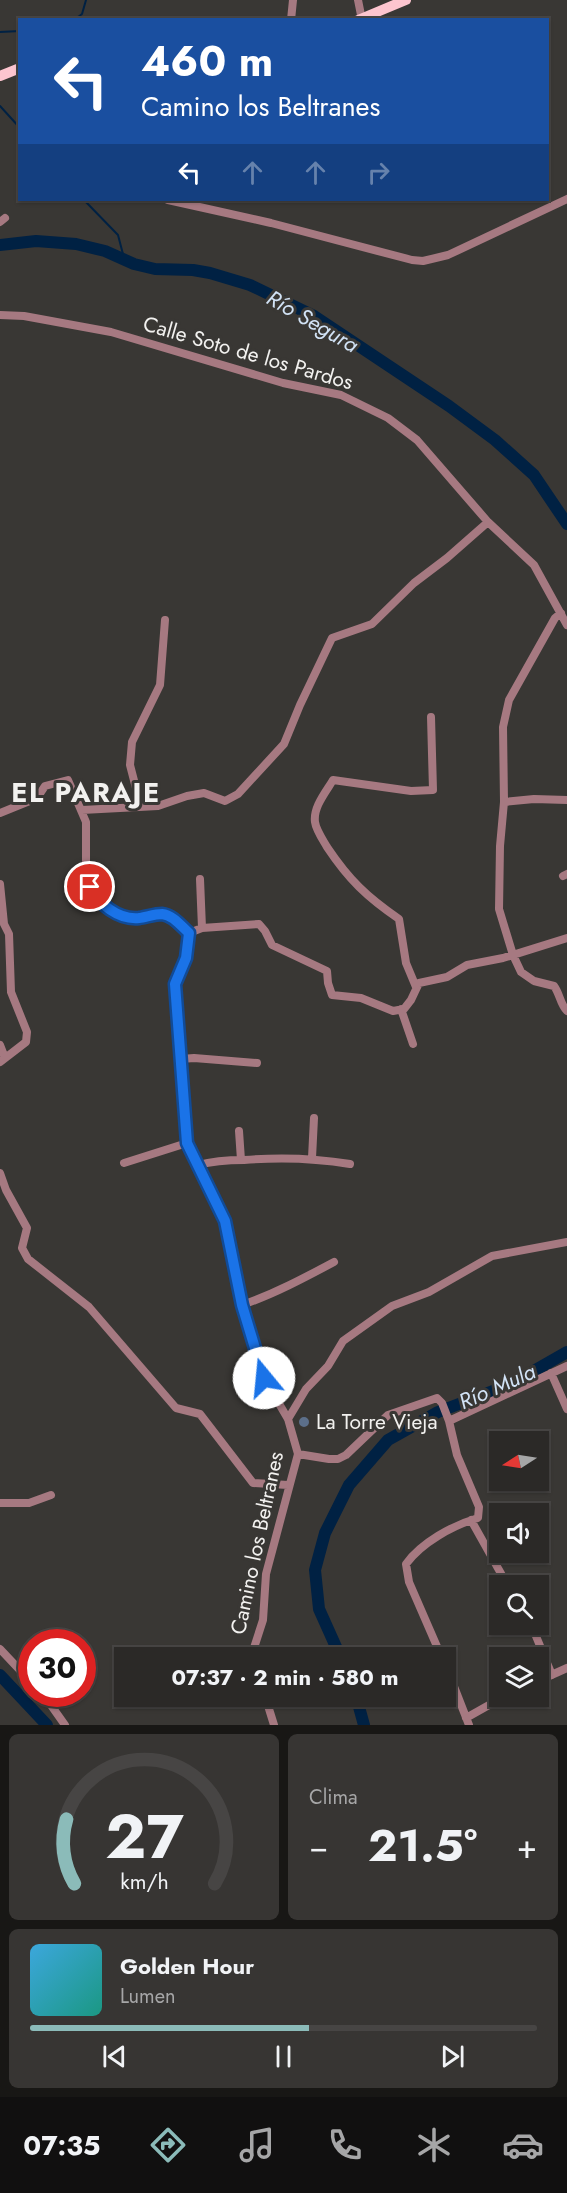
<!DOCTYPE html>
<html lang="es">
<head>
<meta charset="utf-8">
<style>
  :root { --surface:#2b2927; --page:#373533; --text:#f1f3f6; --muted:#a6a6a7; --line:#474544; --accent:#8bbbb9 }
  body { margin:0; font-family:Jost,sans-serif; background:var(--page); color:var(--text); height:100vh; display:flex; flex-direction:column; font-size:22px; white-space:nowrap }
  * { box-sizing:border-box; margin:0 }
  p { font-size:20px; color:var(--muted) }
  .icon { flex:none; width:33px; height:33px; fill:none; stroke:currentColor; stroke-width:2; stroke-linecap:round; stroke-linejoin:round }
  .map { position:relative; height:1725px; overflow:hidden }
  .drawer { display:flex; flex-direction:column; gap:9px; padding:9px; background:#181715; flex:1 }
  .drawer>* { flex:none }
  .guide { position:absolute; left:18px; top:18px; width:531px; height:183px; border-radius:0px; box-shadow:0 2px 4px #0004,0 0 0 2px var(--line); background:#1a4fa0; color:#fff; overflow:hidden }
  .needle { width:39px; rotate:258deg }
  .controls { position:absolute; left:489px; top:1431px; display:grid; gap:12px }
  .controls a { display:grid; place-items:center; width:60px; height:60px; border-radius:0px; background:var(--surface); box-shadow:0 2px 4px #0004,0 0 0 2px var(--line); font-size:30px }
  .speed { position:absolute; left:18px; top:1629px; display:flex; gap:12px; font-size:30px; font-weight:700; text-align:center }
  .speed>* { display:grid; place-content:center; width:78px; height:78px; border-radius:50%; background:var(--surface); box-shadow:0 2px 4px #0004,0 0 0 2px var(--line); line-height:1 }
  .speed .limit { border:9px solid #d22; background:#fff; color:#111 }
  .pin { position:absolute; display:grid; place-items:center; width:51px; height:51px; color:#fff; margin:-26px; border:3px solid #fff; border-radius:50%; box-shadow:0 2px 6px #0007 }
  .me { position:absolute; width:66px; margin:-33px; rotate:343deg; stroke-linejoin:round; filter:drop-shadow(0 0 4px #0008) }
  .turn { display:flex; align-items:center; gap:21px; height:126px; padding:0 24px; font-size:27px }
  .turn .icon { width:78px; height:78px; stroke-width:2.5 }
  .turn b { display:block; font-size:42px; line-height:51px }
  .lanes { display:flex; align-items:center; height:57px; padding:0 24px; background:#0003; justify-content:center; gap:30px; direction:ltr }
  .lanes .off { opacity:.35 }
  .big { font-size:45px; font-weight:700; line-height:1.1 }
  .drawer .widget { flex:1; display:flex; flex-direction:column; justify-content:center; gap:9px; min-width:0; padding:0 21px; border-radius:9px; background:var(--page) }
  .drawer .dial { align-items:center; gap:0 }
  .dial svg { height:156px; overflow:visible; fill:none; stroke:var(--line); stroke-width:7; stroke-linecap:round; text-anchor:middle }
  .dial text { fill:var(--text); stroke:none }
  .song { display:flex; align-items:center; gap:18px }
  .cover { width:72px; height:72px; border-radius:9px; background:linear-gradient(135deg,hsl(200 70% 55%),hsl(170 70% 35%)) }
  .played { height:6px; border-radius:3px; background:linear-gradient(90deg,var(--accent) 55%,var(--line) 55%) }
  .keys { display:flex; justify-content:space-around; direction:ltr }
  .heat { display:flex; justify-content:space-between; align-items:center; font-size:33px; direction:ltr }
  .drawer .tiles { flex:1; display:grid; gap:9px; grid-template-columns:1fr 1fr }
  .widget:last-child { grid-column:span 2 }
  .trip { position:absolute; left:114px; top:1647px; width:342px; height:60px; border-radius:0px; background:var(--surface); box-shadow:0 2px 4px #0004,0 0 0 2px var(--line); font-weight:700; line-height:60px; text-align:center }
  .menu { display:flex; height:96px; justify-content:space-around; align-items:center; background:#111010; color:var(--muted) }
  .menu .icon { width:42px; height:42px }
  .menu .selected { color:var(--accent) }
  .menu b { font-size:27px; color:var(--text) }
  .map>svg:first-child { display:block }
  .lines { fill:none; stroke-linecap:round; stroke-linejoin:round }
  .stream { stroke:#002143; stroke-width:2 }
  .river { stroke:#002143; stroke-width:12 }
  .minor { stroke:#a67981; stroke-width:8 }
  .major { stroke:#fdc5cf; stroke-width:10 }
  .route-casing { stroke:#114b97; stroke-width:15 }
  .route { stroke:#1a73e8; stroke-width:10 }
  .service-dot { fill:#5c6f8a; stroke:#393734; stroke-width:2 }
  .labels { text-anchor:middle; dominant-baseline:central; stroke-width:6; stroke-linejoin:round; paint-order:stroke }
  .street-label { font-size:21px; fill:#f2f1ef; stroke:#393734 }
  .poi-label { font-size:21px; fill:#f2f1ef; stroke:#393734; text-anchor:start }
  .water-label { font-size:22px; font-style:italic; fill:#d2e3f6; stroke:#393734 }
  .district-label { font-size:27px; font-weight:bold; letter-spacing:1.5px; fill:#f2f1ef; stroke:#393734 }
</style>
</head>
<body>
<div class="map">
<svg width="567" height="1725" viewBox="0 0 567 1725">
  <rect width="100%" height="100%" fill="#393734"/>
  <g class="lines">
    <path class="stream" d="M74 20 82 14 86 0
      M0 32 20 31
      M0 106 20 128
      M84 200 118 235 124 258"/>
    <path class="river" d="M0 245 36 241 76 244 105 251 134 264 155 269 193 270 210 273 250 285 314 316 449 406 495 440 534 475 567 524
      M341 1658 319 1609 315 1570 325 1533 349 1485 388 1440 438 1412 511 1384 567 1352
      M0 1675 47 1725
      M356 1696 364 1725"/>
    <path class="minor" d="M358 0 362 20
      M291 20 293 0
      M168 200 271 223 412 260 423 261 448 255 567 199
      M0 222 5 218
      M0 315 24 316 111 332 283 383 341 395 388 418 417 440 488 522 534 565 567 625
      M138 796 130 765 132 742 160 685 165 620
      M567 800 534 799 504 802 500 846 499 909 513 955 521 972 534 981 554 986C560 994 560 1004 567 1011
      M504 802 503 727 509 700 555 618 561 613
      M82 810 158 806 187 796 204 793 225 801 238 794 284 744 300 705 332 638 372 624 414 583 447 558 488 522
      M0 813 37 798 45 786 68 780 86 822V880L95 897 115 914 135 919 162 914 173 917 189 933 186 958 175 984 187 1143 225 1221 242 1305 264 1378 288 1419 298 1454 266 1574 263 1620 252 1654 253 1658
      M563 876 567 874
      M200 879 202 928
      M0 884 4 924 9 934 11 992 27 1032 26 1042 0 1062
      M189 933 202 928 259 924 265 931 272 945 327 971 328 983 332 995 361 998 393 1011 404 1009 411 1000 419 983 447 977 467 965 503 958 567 938
      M416 987 406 963 399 919C367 897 349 880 327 847 323 840 316 830 315 822 313 807 326 792 333 780L411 791 433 790 431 717
      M401 1009 413 1044
      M0 1045 5 1058
      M181 1059 194 1058 257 1063
      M239 1131 241 1160
      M312 1158 314 1118
      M124 1163 187 1143
      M198 1165C213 1161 228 1160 244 1160 280 1157 314 1158 350 1164
      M0 1173 6 1190 27 1228 22 1248 28 1259 89 1307 176 1408 200 1414 253 1483 288 1485
      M242 1305C274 1294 304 1278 334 1262
      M551 1373 567 1409
      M288 1419 306 1389 328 1366 343 1341 392 1306 429 1292 492 1256 567 1242
      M449 1421 567 1366
      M298 1454 329 1459H338L346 1455 388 1415 437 1398 442 1403 449 1421 457 1455 479 1507 478 1518C453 1525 421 1543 406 1564L409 1582 442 1658
      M0 1503H29L51 1495
      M471 1520 508 1586
      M531 1624 552 1675
      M0 1649 32 1683
      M446 1666 469 1725
      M538 1681 567 1668
      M43 1694 65 1725
      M265 1696 274 1725
      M466 1718 505 1696"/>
    <path class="major" d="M358 20 406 0
      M0 76 20 68"/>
  </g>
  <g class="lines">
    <g class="route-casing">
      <path id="route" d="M90 887C99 904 118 920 139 918 146 917 155 914 162 914 173 915 181 926 189 933L186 958 175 984 187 1143 225 1221 242 1305 264 1378"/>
    </g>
    <use href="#route" class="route"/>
  </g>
  <circle class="service-dot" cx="304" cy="1422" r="6"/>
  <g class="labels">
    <g class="street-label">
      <text transform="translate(248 353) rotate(16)">Calle Soto de los Pardos</text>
      <text transform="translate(257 1543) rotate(-78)">Camino los Beltranes</text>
    </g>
    <g class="poi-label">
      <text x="316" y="1422">La Torre Vieja</text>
    </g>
    <g class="water-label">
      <text transform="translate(313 321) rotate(30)">Río Segura</text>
      <text transform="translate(497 1386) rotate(-24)">Río Mula</text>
    </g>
    <g class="district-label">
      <text x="86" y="792">EL PARAJE</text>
    </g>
  </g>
</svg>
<div class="controls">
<a><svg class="needle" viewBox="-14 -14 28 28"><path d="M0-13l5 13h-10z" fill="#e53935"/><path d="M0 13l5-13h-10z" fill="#a6a6a7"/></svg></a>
<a><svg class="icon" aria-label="sound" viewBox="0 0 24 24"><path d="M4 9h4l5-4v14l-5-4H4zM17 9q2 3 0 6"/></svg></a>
<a><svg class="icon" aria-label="search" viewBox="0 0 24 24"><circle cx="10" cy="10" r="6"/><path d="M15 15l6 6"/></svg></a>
<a><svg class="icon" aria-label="layers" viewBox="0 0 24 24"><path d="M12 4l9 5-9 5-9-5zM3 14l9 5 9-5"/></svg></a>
</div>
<div class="speed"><div class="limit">30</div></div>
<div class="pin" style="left:90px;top:887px;background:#d93025"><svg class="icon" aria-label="arrive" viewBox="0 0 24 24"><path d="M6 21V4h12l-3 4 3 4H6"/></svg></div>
<svg class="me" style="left:264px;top:1378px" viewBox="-20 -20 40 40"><circle r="19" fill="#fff"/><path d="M0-13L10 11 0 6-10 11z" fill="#1a73e8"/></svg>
<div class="trip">07:37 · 2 min · 580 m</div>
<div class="guide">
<div class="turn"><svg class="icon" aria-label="left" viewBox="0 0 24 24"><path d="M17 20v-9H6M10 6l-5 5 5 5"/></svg><div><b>460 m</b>Camino los Beltranes</div></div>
<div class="lanes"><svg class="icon" aria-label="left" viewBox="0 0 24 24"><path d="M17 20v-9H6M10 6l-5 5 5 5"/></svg><svg class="icon off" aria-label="ahead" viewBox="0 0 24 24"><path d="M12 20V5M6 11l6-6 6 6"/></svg><svg class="icon off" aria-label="ahead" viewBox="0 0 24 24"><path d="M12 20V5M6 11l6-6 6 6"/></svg><svg class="icon off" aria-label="right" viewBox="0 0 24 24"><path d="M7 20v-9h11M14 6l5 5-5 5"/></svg></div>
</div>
</div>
<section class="drawer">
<div class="tiles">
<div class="widget dial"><svg viewBox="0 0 100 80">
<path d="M14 69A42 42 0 1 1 86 69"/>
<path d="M14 69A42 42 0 0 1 10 36" stroke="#8bbbb9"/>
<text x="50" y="56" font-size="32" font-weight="700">27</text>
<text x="50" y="72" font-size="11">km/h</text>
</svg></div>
<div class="widget"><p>Clima</p>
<div class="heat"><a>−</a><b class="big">21.5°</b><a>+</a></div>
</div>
<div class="widget">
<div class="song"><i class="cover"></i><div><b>Golden Hour</b><p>Lumen</p></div></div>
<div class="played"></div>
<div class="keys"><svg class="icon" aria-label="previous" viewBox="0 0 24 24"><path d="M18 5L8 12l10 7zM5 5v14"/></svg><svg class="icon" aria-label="pause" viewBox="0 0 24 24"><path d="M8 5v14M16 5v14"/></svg><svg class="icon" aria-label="next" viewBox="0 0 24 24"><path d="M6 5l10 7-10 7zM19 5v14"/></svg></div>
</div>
</div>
</section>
<nav class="menu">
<b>07:35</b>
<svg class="icon selected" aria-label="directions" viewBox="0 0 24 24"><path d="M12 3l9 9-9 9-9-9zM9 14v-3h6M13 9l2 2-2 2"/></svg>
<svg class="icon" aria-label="music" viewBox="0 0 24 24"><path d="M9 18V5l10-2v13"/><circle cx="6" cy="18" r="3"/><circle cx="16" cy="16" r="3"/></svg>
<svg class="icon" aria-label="phone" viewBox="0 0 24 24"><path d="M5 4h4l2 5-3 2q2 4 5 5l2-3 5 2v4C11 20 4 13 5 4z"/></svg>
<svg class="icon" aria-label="climate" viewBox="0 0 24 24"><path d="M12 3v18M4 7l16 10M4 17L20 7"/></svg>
<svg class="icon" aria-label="car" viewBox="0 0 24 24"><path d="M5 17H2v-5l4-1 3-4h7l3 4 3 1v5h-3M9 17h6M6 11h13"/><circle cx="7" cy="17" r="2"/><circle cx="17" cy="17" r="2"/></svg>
</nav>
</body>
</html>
